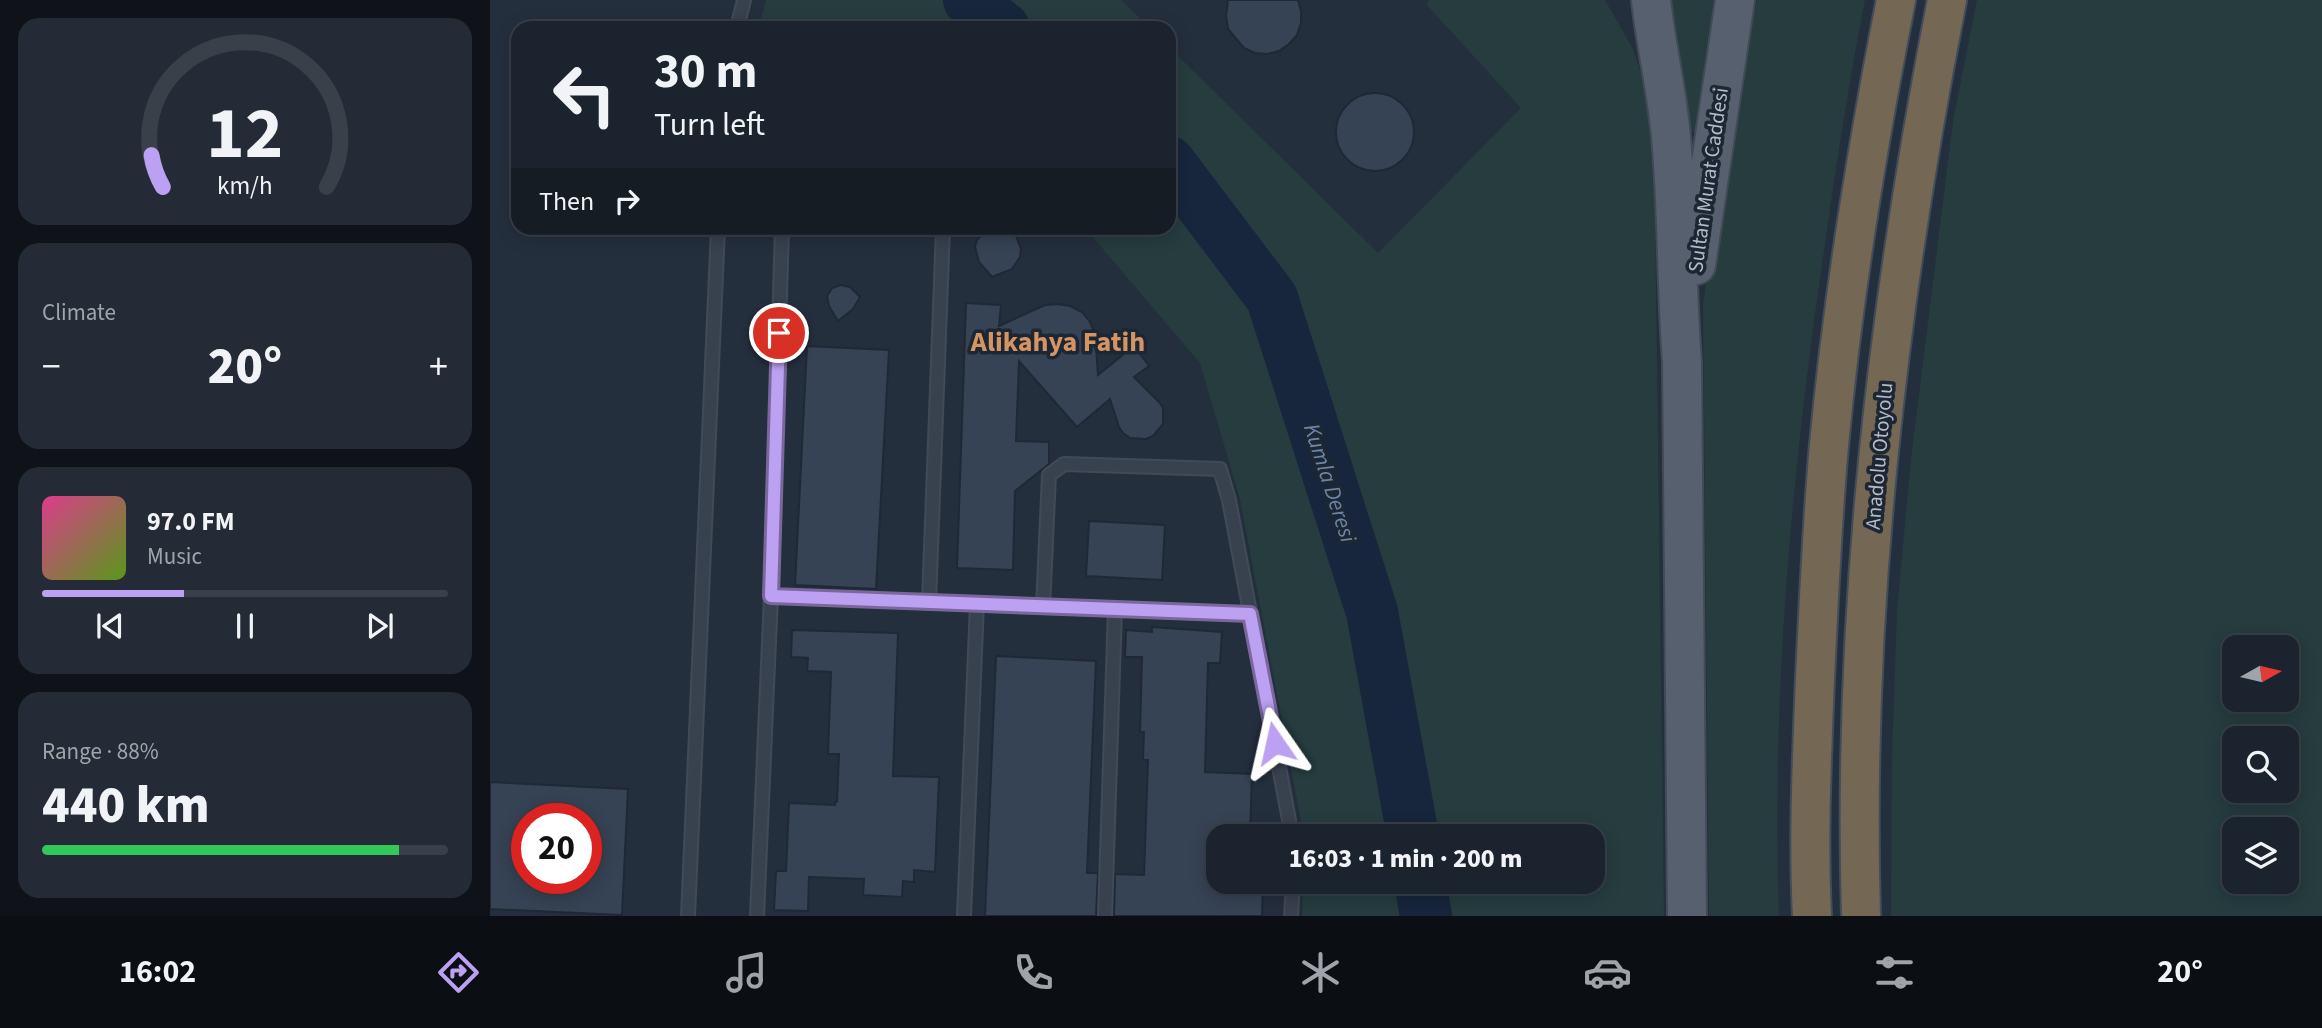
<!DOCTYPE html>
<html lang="en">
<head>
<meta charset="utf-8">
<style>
  :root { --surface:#1b232e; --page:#242b36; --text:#f1f3f6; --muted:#a0a4aa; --line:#39404a; --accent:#bca0f2 }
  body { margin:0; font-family:"Source Sans 3",sans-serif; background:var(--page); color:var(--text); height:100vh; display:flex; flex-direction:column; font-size:26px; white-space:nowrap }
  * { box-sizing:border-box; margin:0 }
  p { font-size:23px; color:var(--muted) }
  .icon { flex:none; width:38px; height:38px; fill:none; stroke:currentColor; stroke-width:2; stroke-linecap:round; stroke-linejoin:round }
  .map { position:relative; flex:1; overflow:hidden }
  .side { display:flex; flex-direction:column; gap:18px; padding:18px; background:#0f1319; width:490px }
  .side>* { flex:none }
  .banner { position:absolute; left:21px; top:21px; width:665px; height:214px; border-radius:21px; box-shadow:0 4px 18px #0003,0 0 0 2px var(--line); background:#1b232e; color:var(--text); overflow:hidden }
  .needle { width:46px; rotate:82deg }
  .controls { position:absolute; left:1732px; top:635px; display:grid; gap:14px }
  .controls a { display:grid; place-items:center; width:77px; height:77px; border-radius:14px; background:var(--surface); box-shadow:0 4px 18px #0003,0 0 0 2px var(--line); font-size:35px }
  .speed { position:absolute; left:21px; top:803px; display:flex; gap:14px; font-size:35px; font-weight:700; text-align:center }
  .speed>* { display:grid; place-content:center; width:91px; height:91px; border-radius:50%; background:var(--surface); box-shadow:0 4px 18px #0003,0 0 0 2px var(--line); line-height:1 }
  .speed .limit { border:10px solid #d22; background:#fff; color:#111 }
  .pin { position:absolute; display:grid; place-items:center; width:60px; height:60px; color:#fff; margin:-30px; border:4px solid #fff; border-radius:50%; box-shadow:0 2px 7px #0007 }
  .me { position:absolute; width:77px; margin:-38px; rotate:349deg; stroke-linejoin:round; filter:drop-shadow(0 0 5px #0008) }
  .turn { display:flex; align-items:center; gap:24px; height:147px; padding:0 28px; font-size:32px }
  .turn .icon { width:91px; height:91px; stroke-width:2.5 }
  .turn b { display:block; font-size:49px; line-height:60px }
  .then { display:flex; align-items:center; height:66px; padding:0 28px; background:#0003; gap:14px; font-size:26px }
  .big { font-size:52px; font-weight:800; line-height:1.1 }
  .side .widget { flex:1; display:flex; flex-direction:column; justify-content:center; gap:10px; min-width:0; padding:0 24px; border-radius:21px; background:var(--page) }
  .side .dial { align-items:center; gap:0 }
  .dial svg { height:182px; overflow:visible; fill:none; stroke:var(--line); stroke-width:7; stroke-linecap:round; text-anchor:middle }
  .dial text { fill:var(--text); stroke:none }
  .song { display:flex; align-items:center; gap:21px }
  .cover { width:84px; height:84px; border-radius:10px; background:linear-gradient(135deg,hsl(330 70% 55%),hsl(90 70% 35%)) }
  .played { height:7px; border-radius:4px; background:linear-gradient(90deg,var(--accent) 35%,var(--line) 35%) }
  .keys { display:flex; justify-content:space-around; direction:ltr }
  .heat { display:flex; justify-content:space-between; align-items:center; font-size:38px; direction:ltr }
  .charge { height:10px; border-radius:5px; background:linear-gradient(90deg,#34c759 88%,var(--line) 0) }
  .trip { position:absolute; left:716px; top:824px; width:399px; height:70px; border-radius:21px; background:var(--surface); box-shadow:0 4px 18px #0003,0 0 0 2px var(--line); font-weight:800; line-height:70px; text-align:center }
  .tabs { display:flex; height:112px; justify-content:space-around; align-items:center; background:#0b0e12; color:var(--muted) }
  .tabs .icon { width:49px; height:49px }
  .tabs .selected { color:var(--accent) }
  .tabs b { font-size:32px; color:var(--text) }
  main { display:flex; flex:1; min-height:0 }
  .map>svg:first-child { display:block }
  .green { fill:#263c3f; fill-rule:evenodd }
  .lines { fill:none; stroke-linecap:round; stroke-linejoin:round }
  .river { stroke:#17263c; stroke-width:52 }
  .building { fill:#364354; stroke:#1f2835; stroke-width:2; fill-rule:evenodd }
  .service-casing { stroke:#414a57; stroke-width:16 }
  .primary-casing { stroke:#414a57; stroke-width:42 }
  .motorway-casing { stroke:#434c59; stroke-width:42 }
  .service { stroke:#38414e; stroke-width:12 }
  .primary { stroke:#56606e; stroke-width:38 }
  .motorway { stroke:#746855; stroke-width:38 }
  .route-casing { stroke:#7a689d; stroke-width:18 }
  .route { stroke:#bca0f2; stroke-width:12 }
  .labels { text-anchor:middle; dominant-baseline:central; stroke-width:7; stroke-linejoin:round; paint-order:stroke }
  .street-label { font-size:21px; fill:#b4bcc9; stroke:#1d2633 }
  .water-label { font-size:23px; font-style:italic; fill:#6d86a8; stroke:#1d2633 }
  .district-label { font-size:28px; font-weight:bold; fill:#d59563; stroke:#1d2633 }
</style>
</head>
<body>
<main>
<section class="side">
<div class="widget dial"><svg viewBox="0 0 100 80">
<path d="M14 69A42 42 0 1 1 86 69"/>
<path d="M14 69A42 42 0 0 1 9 55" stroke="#bca0f2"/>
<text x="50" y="56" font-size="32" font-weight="700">12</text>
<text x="50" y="72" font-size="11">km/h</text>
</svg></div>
<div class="widget"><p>Climate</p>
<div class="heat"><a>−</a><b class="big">20°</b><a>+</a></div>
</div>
<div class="widget">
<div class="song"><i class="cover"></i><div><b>97.0 FM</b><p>Music</p></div></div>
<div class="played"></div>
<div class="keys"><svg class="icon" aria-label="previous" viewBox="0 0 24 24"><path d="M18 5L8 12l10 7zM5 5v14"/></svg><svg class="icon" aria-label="pause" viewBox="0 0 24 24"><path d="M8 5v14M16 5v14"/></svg><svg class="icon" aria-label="next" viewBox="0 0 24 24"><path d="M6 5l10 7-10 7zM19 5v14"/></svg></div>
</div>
<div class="widget"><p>Range · 88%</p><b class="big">440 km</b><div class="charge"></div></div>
</section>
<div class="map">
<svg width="1832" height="916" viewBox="0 0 1832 916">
  <rect width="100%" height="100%" fill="#242f3e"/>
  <path class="green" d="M276 0H631L660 28H269Z
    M939 0H1115L1144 51 1159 101 1165 208 1174 916H936L930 882H1102V836H923L893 677 919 836H811V821L750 499 710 363 595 228H679V47L888 253 1031 108 936 4Z
    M1181 0H1229L1208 131 1205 133 1201 131Z
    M1267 0H1375C1360 76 1348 153 1337 230 1303 457 1281 687 1289 916H1219L1213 305C1226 202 1241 100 1267 0Z
    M1487 0H1832V916H1401L1402 756 1407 610 1421 459 1463 121ZM1745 648H1797V700H1745ZM1745 738H1797V791H1745ZM1745 830H1797V882H1745Z
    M813 882H927L933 916H812Z"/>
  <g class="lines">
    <path class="river" d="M479 0 514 28
      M679 162 782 298 882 612 923 836
      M930 882 936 916"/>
  </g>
  <path class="building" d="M738 0H808L811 11V23L807 35 799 44 789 51 777 54 765 53 754 48 738 29 736 16Z
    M846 132a39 39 0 1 1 78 0a39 39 0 1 1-78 0Z
    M514 228 526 236 531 249 530 257 522 269 502 277 489 262 485 247 487 240 497 229Z
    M351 285 360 287 370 297 363 309 348 321 339 306 337 296 342 288Z
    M476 303 511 305 509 326 555 305 568 304 580 306 592 312 600 322 605 334 608 375 644 346 659 366 644 377 669 402 673 408V424L663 436 656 439 640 438 633 433 629 427 620 399 587 427 529 361 526 441 559 442V464L525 491 523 570 467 568Z
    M317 346 399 350 386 589 305 585Z
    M599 521 675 525 672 580 596 576Z
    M662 627 732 632 730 663H718L715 772 762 774 760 836H728V882H773L772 916H624L625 874 654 875 658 760H653L654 732H650L652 657H635L636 630 662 632Z
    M302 630 408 633 403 776 449 777 445 872 424 870V882L413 881 412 897 373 895 374 879 319 877 318 911 284 910 286 871H296L299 803 345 805V802H347L349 754H338L341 672 317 671 318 658 301 657Z
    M506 656 606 661 597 873H608L606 916H495Z
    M0 782 138 789 132 915 0 909ZM37 819H96V878H37Z"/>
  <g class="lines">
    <g class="service-casing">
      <path id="service" d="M247 28 254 0
        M281 596 292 228
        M439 602 453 228
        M553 607 760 614
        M198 916 228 228
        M267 916 281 596 553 607 559 475 574 464 730 469 739 500 799 820 800 836
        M474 916 487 604
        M615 916 625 609
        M801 916 803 882"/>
    </g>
    <g class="primary-casing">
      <path id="primary" d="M1161 0C1166 46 1177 91 1181 137 1188 212 1186 286 1192 361L1197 916
        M1206 265 1245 0"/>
    </g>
    <g class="motorway-casing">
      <path id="motorway" d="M1322 916C1318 837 1322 757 1325 678 1329 600 1332 522 1339 445 1353 296 1377 147 1406 0
        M1371 916C1362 608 1398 302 1457 0"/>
    </g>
    <use href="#service" class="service"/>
    <use href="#primary" class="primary"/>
    <use href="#motorway" class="motorway"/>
  </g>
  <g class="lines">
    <g class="route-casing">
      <path id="route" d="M289 333 281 596 760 614 785 743"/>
    </g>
    <use href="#route" class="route"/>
  </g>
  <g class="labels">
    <g class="street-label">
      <text transform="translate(1218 180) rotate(-82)">Sultan Murat Caddesi</text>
      <text transform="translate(1389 456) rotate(-85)">Anadolu Otoyolu</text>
    </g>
    <g class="water-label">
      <text transform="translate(840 483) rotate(72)">Kumla Deresi</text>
    </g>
    <g class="district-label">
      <text x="568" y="342">Alikahya Fatih</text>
    </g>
  </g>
</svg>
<div class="controls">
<a><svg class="needle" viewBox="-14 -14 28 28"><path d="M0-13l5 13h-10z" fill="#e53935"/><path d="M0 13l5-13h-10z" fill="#a0a4aa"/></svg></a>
<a><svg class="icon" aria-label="search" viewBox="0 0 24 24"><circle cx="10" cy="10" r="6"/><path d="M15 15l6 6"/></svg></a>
<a><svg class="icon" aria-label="layers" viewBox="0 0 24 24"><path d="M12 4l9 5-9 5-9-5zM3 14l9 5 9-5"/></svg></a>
</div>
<div class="speed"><div class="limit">20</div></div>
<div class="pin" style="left:289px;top:333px;background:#d93025"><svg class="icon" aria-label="arrive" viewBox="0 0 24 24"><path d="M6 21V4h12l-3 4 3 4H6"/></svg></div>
<svg class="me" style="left:785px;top:743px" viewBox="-20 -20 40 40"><path d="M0-17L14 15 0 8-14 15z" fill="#bca0f2" stroke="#fff" stroke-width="4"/></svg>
<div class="trip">16:03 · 1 min · 200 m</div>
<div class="banner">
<div class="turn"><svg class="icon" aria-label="left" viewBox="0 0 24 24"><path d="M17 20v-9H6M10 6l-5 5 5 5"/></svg><div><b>30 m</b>Turn left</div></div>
<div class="then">Then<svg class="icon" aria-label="right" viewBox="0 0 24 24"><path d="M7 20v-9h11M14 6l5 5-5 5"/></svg></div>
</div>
</div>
</main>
<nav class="tabs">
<b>16:02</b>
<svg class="icon selected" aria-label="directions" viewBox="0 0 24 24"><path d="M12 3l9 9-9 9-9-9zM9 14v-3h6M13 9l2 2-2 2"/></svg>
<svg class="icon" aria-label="music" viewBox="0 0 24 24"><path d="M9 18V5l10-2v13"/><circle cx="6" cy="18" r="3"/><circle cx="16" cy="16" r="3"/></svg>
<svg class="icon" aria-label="phone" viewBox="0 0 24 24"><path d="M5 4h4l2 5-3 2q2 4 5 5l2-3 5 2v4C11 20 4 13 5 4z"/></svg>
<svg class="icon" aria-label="climate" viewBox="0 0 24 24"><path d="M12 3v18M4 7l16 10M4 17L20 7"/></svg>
<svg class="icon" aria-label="car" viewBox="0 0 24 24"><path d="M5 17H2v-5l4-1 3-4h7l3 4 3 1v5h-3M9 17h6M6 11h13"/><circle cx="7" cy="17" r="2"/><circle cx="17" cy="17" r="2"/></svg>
<svg class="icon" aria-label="filters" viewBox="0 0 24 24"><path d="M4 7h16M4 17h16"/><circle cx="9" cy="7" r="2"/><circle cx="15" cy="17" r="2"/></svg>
<b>20°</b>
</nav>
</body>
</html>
